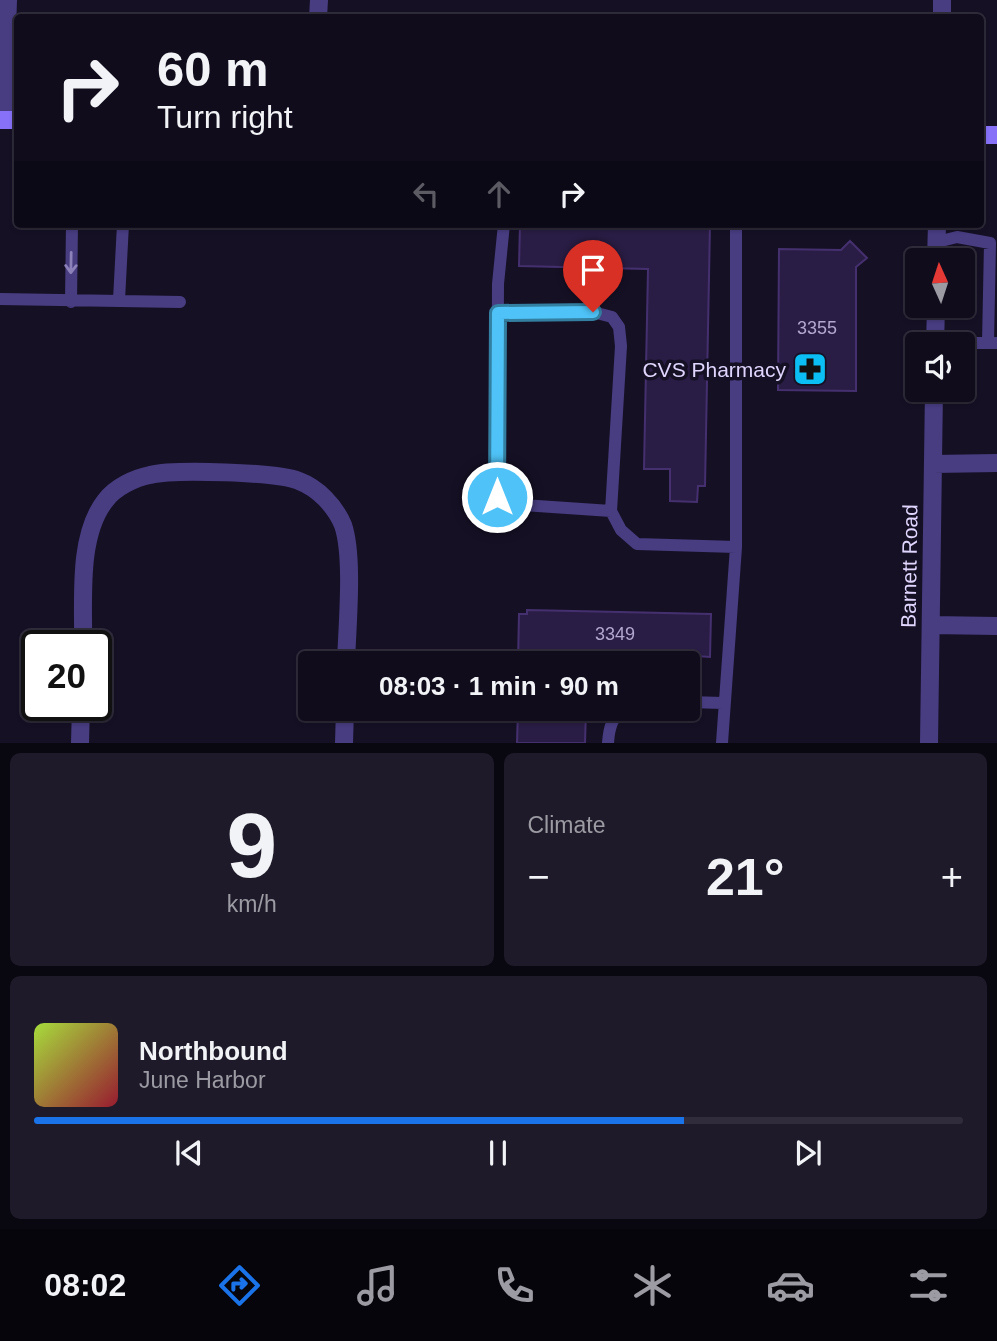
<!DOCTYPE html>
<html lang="en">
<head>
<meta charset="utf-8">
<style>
  :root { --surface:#100c1c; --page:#1e1a29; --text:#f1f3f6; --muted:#9c9ba3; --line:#302c3b; --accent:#1a73e8 }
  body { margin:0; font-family:Arial,sans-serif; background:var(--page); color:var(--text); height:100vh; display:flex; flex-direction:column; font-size:26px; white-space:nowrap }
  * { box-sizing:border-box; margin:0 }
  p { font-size:23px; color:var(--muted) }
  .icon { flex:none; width:38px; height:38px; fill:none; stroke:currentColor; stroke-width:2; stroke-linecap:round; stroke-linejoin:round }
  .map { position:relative; height:743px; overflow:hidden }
  .sheet { display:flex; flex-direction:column; gap:10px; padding:10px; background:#09070f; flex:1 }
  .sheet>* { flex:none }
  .top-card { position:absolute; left:14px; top:14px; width:970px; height:214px; border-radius:7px; box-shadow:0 2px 5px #0004,0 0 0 2px var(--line); background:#100c1c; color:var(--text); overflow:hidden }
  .needle { width:46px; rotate:357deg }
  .fabs { position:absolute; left:905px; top:248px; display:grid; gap:14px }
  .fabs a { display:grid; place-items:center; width:70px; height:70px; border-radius:7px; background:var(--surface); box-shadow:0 2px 5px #0004,0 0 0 2px var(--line); font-size:35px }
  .speed { position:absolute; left:21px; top:630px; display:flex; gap:14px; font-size:35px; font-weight:700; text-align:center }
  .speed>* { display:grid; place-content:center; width:91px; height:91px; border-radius:50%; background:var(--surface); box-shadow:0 2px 5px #0004,0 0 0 2px var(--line); line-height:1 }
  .speed .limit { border:4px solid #111; border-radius:10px; background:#fff; color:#111 }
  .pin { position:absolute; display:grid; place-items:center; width:60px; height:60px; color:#fff; margin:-72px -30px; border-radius:50% 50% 50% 0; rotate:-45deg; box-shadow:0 0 7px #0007 }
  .pin .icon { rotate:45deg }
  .me { position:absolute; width:77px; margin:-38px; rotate:0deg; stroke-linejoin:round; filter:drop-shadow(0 0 5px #0008) }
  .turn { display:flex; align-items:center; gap:24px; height:147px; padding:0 28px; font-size:32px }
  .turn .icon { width:91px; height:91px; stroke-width:2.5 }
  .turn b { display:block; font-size:49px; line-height:60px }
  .lanes { display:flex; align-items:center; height:66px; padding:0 28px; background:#0003; justify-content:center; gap:35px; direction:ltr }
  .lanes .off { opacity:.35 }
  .big { font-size:52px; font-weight:800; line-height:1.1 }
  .sheet .card { flex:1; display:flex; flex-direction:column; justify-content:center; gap:10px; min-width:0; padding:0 24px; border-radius:10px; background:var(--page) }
  .sheet .dial { align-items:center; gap:0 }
  .dial b { font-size:91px; line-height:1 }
  .song { display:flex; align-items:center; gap:21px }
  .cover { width:84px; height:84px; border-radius:10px; background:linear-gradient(135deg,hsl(80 70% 55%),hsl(350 70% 35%)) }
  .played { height:7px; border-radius:4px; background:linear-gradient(90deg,var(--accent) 70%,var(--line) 70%) }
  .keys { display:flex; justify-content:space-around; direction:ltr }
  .heat { display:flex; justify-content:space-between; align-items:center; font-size:38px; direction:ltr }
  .sheet .tiles { flex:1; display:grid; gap:10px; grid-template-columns:1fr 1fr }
  .card:last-child { grid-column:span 2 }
  .trip { position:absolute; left:298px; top:651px; width:402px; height:70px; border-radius:7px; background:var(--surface); box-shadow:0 2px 5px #0004,0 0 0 2px var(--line); font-weight:800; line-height:70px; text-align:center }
  .dock { display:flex; height:112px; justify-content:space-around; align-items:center; background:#06050b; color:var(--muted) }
  .dock .icon { width:49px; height:49px }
  .dock .current { color:var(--accent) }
  .dock b { font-size:32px; color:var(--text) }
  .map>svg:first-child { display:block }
  .building { fill:#2a1d45; stroke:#45306f; stroke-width:2 }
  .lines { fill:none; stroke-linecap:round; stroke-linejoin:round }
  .service { stroke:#483d81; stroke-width:12 }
  .minor { stroke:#483d81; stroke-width:18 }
  .tertiary { stroke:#483d81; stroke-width:18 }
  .secondary { stroke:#8671f8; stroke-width:18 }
  .oneway { stroke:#8c81b9 }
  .route-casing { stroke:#337fa1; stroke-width:18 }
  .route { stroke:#4fc3f7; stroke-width:12 }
  .labels { text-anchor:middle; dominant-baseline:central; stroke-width:7; stroke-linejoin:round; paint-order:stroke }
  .number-label { font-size:18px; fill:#b2a7cf }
  .poi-label { font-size:21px; fill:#dfd5fd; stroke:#161025; text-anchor:end }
  .street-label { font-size:21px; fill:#dfd5fd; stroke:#161025 }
</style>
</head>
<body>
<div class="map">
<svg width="997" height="743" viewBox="0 0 997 743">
  <rect width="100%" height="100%" fill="#161025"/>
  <path class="building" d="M520 224H710L705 486H698L697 502 670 501V469H644L648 269 519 266Z
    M850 241 867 258 856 267V391L778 390 779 249 841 250Z
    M527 610 711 614 710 657 696 656 695 663H518L519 614H527Z
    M518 709H586L585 743H517Z"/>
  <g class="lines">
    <path class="service" d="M504 224 498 284 497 497 508 504 611 511 621 530 637 544 736 547
      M937 242 957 237 990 243 988 343
      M0 299 180 302
      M119 300 123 224
      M71 302 72 224
      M498 313 593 312 612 317 619 327 621 346 611 511
      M935 343H997
      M688 702 723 703
      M608 743C609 728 612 715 626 709
      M722 743 736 547V224"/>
    <path class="minor" d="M318 18 319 0
      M4 120 8 0
      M936 261 937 224
      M935 345 936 306
      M933 464 997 463
      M931 625 997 626
      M83 646C84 602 77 537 105 501 115 487 135 478 150 475 174 469 277 472 299 481 318 488 335 506 343 525 354 557 347 627 346 663
      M80 743 81 705
      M344 743 345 709
      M929 743 934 390"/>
    <path class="tertiary" d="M942 18V0"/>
    <path class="secondary" d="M0 120H18
      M980 135H997"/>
  </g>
  <defs><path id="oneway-shaft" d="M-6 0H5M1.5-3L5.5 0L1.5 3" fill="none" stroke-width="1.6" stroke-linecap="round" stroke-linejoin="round" transform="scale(1.75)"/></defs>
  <use class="oneway" href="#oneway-shaft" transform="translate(71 263) rotate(91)"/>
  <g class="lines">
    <g class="route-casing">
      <path id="route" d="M497 497 498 313 593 312"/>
    </g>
    <use href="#route" class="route"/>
  </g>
  <defs>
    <g id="pharmacy-square" transform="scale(1.75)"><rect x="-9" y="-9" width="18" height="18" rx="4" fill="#0bbef3" stroke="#161025"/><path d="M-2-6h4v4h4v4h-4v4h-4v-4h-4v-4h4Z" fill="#111"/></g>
  </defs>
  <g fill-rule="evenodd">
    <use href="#pharmacy-square" x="810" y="369"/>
  </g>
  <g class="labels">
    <g class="number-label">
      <text x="817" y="328">3355</text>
      <text x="615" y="634">3349</text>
    </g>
    <g class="poi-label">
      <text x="786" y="369">CVS Pharmacy</text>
    </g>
    <g class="street-label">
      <text transform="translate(909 566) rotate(-89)">Barnett Road</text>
    </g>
  </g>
</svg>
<div class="fabs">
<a><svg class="needle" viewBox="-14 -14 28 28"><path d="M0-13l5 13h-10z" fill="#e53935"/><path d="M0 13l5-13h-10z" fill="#9c9ba3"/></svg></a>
<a><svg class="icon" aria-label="sound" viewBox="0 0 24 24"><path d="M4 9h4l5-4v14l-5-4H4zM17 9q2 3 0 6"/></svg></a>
</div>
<div class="speed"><div class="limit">20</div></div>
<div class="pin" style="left:593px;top:312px;background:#d93025"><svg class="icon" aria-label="arrive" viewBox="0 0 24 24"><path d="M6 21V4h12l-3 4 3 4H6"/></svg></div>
<svg class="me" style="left:497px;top:497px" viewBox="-20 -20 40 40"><circle r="17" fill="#4fc3f7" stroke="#fff" stroke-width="3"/><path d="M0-11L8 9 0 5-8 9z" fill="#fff"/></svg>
<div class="trip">08:03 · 1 min · 90 m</div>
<div class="top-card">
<div class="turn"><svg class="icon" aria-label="right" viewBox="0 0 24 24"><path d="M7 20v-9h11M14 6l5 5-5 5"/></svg><div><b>60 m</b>Turn right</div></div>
<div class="lanes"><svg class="icon off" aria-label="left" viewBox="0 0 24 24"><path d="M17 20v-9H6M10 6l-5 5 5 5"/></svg><svg class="icon off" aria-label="ahead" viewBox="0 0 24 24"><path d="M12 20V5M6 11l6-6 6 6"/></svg><svg class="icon" aria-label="right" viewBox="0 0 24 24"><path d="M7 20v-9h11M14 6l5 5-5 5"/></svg></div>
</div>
</div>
<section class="sheet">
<div class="tiles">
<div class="card dial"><b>9</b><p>km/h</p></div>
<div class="card"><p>Climate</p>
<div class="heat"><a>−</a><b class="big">21°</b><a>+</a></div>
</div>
<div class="card">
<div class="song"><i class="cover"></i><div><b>Northbound</b><p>June Harbor</p></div></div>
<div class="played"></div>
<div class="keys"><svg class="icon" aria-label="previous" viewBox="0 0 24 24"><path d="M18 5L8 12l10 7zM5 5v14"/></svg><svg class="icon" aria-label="pause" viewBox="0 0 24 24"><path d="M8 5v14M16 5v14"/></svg><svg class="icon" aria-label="next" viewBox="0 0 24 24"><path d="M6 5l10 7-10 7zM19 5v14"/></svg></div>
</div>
</div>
</section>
<nav class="dock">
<b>08:02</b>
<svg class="icon current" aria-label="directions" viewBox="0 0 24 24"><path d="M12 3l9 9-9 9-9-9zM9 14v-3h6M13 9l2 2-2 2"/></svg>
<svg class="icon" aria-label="music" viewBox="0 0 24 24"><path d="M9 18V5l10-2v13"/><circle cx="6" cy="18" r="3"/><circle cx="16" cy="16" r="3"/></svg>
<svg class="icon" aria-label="phone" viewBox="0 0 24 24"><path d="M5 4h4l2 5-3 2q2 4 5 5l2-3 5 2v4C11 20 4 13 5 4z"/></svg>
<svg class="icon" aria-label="climate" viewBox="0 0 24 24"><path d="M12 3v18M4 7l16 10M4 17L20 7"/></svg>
<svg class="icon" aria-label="car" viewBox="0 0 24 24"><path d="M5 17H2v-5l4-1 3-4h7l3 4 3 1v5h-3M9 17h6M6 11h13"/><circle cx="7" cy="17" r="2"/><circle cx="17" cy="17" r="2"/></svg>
<svg class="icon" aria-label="filters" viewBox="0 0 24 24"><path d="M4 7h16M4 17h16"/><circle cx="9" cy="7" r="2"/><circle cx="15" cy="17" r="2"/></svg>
</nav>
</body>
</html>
